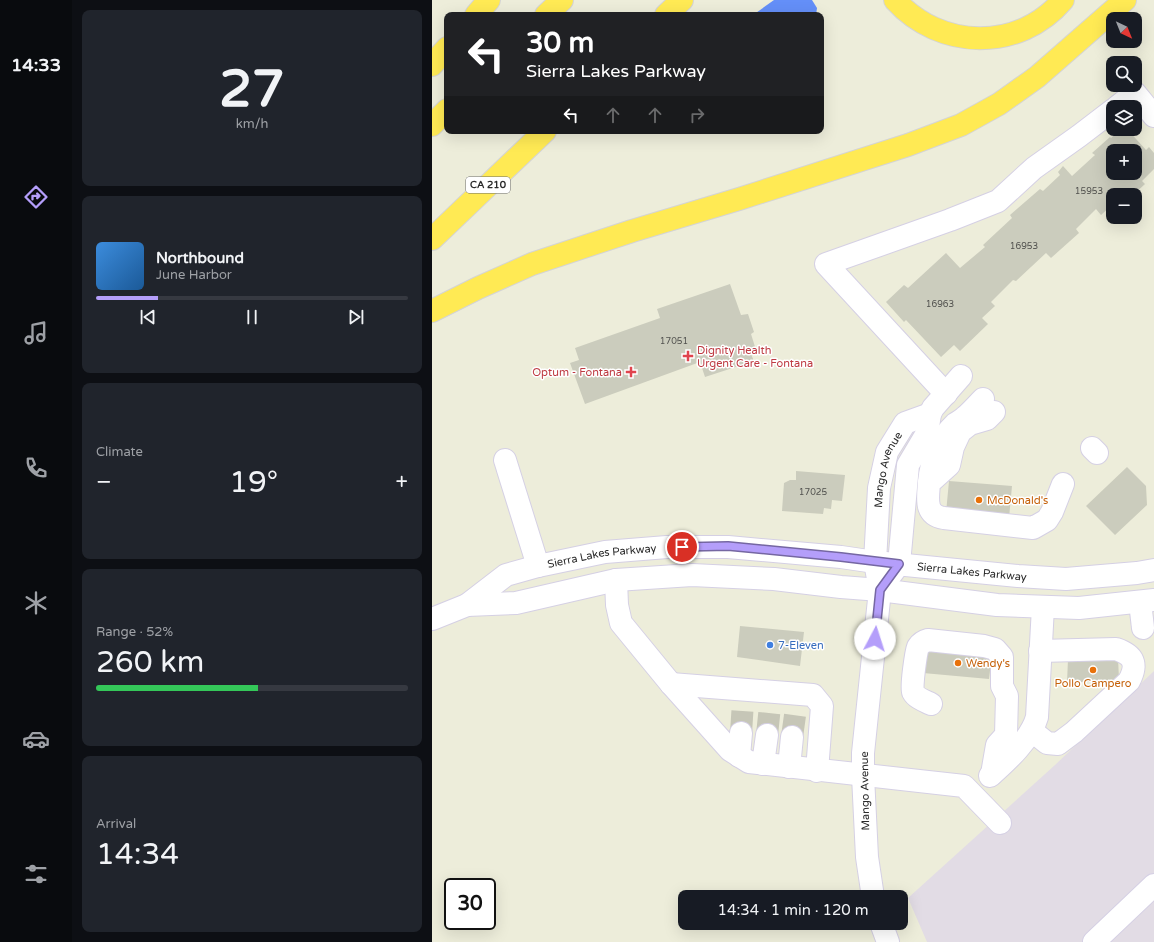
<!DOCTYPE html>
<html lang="en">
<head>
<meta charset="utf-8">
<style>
  :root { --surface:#171b24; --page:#20242c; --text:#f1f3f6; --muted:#9ea1a6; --line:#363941; --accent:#b49efa }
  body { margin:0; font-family:"Varela Round",sans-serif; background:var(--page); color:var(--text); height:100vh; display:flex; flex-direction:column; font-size:15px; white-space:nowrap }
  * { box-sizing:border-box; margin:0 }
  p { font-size:13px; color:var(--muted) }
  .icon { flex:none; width:22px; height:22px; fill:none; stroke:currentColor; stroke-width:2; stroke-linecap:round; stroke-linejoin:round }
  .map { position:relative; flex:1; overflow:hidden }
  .sheet { display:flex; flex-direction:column; gap:10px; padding:10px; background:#0d0f14; width:360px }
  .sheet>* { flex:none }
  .top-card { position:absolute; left:12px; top:12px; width:380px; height:122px; border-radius:8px; box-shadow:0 4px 16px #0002; background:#202124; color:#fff; overflow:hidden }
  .needle { width:26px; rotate:137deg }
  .buttons { position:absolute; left:674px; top:12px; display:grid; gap:8px }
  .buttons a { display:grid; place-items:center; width:36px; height:36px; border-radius:8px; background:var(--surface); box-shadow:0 4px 16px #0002; font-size:20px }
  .speed { position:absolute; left:12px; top:878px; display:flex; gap:8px; font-size:20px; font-weight:700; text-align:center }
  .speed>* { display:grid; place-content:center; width:52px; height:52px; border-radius:50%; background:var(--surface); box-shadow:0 4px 16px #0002; line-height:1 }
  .speed .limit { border:2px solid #111; border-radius:6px; background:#fff; color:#111 }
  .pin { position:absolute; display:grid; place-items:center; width:34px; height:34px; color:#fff; margin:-17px; border:2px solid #fff; border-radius:50%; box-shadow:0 1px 4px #0007 }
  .me { position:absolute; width:44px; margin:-22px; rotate:5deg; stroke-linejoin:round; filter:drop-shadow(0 0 3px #0008) }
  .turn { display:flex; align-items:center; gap:14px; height:84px; padding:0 16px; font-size:18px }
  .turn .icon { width:52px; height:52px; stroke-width:2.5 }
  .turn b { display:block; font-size:28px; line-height:34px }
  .lanes { display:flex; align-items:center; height:38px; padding:0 16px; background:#0003; justify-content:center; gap:20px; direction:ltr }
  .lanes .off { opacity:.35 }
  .big { font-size:30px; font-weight:600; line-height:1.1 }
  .sheet .card { flex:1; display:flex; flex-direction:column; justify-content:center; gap:6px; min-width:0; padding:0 14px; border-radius:8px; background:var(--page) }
  .sheet .dial { align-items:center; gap:0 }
  .dial b { font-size:52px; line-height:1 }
  .song { display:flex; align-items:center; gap:12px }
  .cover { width:48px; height:48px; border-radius:6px; background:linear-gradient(135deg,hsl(210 70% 55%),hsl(210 70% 35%)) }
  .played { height:4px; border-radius:2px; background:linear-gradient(90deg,var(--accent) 20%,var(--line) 20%) }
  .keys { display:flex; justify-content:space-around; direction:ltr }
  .heat { display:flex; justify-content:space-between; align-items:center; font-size:22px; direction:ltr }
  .charge { height:6px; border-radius:3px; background:linear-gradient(90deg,#34c759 52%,var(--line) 0) }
  .trip { position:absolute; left:246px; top:890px; width:230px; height:40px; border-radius:8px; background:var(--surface); box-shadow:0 4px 16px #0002; font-weight:600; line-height:40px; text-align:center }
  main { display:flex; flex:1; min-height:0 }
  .dock { display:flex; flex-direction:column; width:72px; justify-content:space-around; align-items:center; background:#090b0e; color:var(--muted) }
  .dock .icon { width:28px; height:28px }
  .dock .selected { color:var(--accent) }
  .dock b { font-size:18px; color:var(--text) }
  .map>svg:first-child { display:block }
  .industrial { fill:#e2dce5 }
  .water { fill:#648ff8 }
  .building { fill:#cbccbd; fill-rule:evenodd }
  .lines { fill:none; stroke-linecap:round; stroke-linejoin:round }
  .minor-tunnel { stroke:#c6c6b7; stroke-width:22; stroke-dasharray:22 11; stroke-linecap:butt }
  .minor-casing { stroke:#d5d0e4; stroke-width:24 }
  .highway-casing { stroke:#d4d4d4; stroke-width:24 }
  .minor { stroke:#fff; stroke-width:22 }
  .highway { stroke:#ffea54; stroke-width:22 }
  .route-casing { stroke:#7567a2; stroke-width:10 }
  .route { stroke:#b49efa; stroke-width:7 }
  .health-dot { fill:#e0444e; stroke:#fff; stroke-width:1.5 }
  .food-dot { fill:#e8710a; stroke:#fff; stroke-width:1.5 }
  .shop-dot { fill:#3f7fe0; stroke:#fff; stroke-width:1.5 }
  .labels { text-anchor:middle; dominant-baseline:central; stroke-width:3; stroke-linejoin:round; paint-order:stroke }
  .number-label { font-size:9px; fill:#52524f }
  .shield { fill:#fff; stroke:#6a6a6a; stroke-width:1 }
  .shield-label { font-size:10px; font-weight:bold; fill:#2a2a2a }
  .health-label { font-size:11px; fill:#be3a42; stroke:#fff; text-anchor:start }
  .street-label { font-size:11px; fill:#2a2a2a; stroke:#fff }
  .food-label { font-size:11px; fill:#c56008; stroke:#fff; text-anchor:start }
  .shop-label { font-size:11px; fill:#366cbe; stroke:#fff; text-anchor:start }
</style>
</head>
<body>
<main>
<nav class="dock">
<b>14:33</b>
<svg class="icon selected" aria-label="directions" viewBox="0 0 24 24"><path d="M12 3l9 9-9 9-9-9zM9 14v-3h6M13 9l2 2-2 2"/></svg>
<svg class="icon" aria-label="music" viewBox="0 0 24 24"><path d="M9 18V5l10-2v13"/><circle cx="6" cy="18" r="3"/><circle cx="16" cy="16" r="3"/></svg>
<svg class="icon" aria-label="phone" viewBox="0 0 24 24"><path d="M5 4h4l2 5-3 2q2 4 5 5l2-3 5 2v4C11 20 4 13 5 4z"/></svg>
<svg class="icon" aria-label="climate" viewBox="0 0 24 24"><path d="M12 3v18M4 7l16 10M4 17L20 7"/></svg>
<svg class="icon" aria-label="car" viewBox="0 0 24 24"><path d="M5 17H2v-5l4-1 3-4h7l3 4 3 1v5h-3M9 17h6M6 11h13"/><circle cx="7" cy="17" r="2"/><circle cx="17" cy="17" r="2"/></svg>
<svg class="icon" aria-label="filters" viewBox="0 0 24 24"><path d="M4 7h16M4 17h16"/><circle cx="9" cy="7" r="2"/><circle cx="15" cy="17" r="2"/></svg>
</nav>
<section class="sheet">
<div class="card dial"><b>27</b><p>km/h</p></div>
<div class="card">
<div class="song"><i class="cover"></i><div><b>Northbound</b><p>June Harbor</p></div></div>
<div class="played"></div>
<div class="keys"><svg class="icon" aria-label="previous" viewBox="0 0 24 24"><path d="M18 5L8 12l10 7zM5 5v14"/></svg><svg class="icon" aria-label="pause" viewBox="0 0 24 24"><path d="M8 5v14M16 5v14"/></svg><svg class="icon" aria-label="next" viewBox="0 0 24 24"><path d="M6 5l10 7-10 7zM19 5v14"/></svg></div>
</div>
<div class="card"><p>Climate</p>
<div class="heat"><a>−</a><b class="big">19°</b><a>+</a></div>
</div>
<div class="card"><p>Range · 52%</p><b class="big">260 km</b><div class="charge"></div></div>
<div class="card"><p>Arrival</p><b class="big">14:34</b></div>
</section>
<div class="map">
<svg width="722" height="942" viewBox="0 0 722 942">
  <rect width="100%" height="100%" fill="#ededda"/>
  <path class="industrial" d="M722 671V942H495L476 898 623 765Z"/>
  <path class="water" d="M342 0H380L385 8 384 15H321Z"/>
  <path class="building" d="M689 129H695L714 150 717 147 722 153V169L710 181 713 184 701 195H681V206L680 205 669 215 664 209 644 229 647 233 619 258 614 253 584 281 581 280 559 302 563 306 550 318 556 324 528 351 522 345 509 357 474 320 472 322 454 302 472 285 476 288 514 253 528 268 553 247 551 245 580 218 578 215 608 189 611 191 628 175 626 172 631 166 640 176 663 155 660 153 678 137 679 138ZM681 151H703V173H681Z
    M298 284 309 315 316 314 322 332 319 334 324 350 318 352 322 361 273 377 268 362 153 404 138 363 147 360 143 348 228 318 225 309Z
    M695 467 714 486 715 505 683 535 654 506Z
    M364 471 413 475 410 501 400 500 399 509 392 508 391 514 350 511 352 483 358 480H364Z
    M517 481 580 486 577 518 514 513Z
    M308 626 372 632 368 666 305 657Z
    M494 648 560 654 557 679 491 673Z
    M686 657 687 680 635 683 636 659Z"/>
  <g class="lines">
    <path class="minor-tunnel" d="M309 733 311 702
      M335 735 338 706
      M360 737 364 708"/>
    <g class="minor-casing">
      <g id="minor">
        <path d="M685 107 703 93 722 116"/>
        <path d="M514 394 394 264 518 220 566 201 602 168 647 136 681 110"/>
        <path d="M562 412 555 419 538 424 528 432 521 447 517 465 497 483C496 498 492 515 512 518L601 528 615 520 620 512 631 484"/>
        <path d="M660 448 665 453"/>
        <path d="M73 460 106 566"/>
        <path d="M497 483C499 461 507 439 523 424 526 422 530 420 533 417 539 412 545 405 551 399"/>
        <path d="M458 576 467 564 476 465 495 433 498 414 501 408 529 376"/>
        <path d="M184 580 185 605 189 623 239 684 298 750 317 762 532 786 568 823"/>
        <path d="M708 602 711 628"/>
        <path d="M35 605 84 603 184 580 260 575 342 579 409 587 448 590 565 605 647 608 722 600"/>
        <path id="s1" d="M0 619 35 605 74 575 106 566 173 552 235 547H296L409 557 443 562 586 576 634 579 705 573 722 570"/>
        <path d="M239 684 381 695 390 706 385 771"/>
        <path d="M499 704C493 701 484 698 481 692 479 687 484 652 486 647 488 644 492 641 496 640L552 646 563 649 570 657V686L575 696 574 735 565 745 560 774"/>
        <path d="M600 731 615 743 626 744 642 732 697 681C706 664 702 655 684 649L608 651"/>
        <path d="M307 756 309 733"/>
        <path d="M331 764 335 735"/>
        <path d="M357 767 360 737"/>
        <path d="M558 776C575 761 599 739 605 717L611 607"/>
        <path id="s2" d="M441 897 435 857 431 776V753L448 590 443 562 447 488 455 452 473 423 498 414"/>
        <path d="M449 923 456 942"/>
        <path d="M662 942 722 885"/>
      </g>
    </g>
    <g class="highway-casing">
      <path id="highway" d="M463 0C508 50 587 52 631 0
        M44 15 57 0
        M114 15 130 0
        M234 15 250 0
        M0 65 15 48
        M0 125 15 110
        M0 239 113 131
        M0 311 46 288 100 264 200 231 307 199 476 145 529 125 567 104 605 77 693 0"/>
    </g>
    <use href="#minor" class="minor"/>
    <use href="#highway" class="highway"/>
  </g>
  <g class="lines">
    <g class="route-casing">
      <path id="route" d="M250 547 296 546 409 557 467 564 448 590 443 639"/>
    </g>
    <use href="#route" class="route"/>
  </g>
  <g class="health-dot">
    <path d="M254 350h4v4h4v4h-4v4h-4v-4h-4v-4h4z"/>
    <path d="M197 366h4v4h4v4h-4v4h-4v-4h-4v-4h4z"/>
  </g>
  <g class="food-dot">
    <circle cx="547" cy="500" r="4"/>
    <circle cx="526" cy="663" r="4"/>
    <circle cx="661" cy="670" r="4"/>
  </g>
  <circle class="shop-dot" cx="338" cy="645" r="4"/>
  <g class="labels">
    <g class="number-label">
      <text x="657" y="191">15953</text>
      <text x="592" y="246">16953</text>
      <text x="508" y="304">16963</text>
      <text x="242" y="341">17051</text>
      <text x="381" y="492">17025</text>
    </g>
    <rect class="shield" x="34" y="177" width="44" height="16" rx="3"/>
    <g class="shield-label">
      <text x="56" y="185">CA 210</text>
    </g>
    <g class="health-label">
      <text x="265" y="350">Dignity Health<tspan x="265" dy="13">Urgent Care - Fontana</tspan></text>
      <text x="190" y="372" text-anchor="end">Optum - Fontana</text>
    </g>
    <g class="street-label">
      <text stroke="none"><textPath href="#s2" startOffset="431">Mango Avenue</textPath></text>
      <text stroke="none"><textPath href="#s1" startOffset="185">Sierra Lakes Parkway</textPath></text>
      <text stroke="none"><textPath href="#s1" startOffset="557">Sierra Lakes Parkway</textPath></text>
      <text transform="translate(433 791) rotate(-91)">Mango Avenue</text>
    </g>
    <g class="food-label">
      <text x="555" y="500">McDonald's</text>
      <text x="534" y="663">Wendy's</text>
      <text x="661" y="683" text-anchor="middle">Pollo Campero</text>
    </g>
    <g class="shop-label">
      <text x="346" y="645">7-Eleven</text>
    </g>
  </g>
</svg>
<div class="buttons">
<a><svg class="needle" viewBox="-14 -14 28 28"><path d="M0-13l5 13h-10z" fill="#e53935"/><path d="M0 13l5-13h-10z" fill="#9ea1a6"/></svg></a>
<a><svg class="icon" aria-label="search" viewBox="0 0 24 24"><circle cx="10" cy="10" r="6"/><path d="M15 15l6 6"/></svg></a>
<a><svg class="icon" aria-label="layers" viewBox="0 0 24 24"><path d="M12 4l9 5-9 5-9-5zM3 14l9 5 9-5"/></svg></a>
<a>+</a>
<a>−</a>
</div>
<div class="speed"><div class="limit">30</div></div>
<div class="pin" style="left:250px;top:547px;background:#d93025"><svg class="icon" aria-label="arrive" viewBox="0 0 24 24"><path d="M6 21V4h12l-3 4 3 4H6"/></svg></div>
<svg class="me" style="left:443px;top:639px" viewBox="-20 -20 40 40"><circle r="19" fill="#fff"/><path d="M0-13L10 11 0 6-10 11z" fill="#b49efa"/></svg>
<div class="trip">14:34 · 1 min · 120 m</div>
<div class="top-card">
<div class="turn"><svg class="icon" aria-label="left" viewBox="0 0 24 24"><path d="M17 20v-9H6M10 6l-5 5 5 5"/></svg><div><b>30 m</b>Sierra Lakes Parkway</div></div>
<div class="lanes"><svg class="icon" aria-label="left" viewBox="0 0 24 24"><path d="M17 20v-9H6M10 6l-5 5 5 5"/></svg><svg class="icon off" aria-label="ahead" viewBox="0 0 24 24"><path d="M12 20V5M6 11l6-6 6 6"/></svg><svg class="icon off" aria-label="ahead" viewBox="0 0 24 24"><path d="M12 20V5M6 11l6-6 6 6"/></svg><svg class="icon off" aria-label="right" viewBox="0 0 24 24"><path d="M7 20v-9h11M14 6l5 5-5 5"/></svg></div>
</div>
</div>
</main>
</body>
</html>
